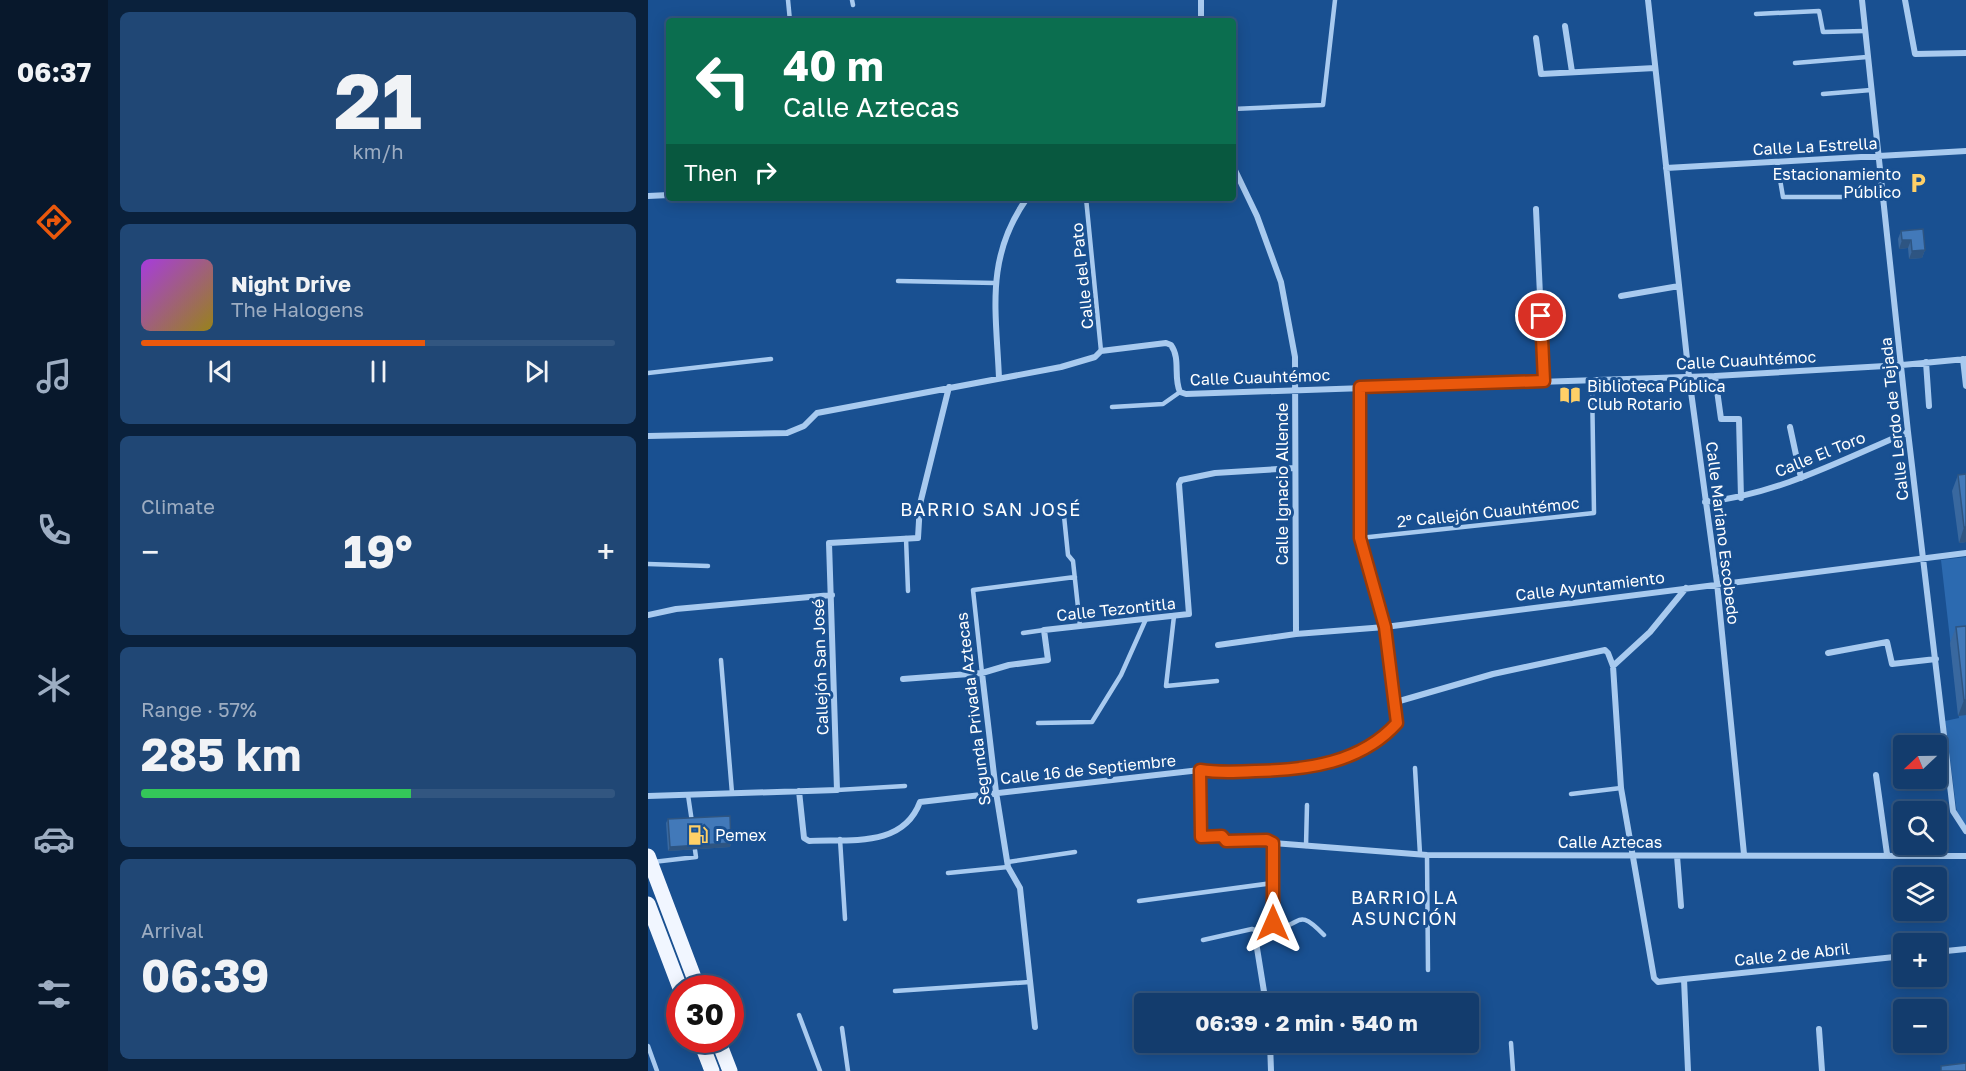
<!DOCTYPE html>
<html lang="en">
<head>
<meta charset="utf-8">
<style>
  :root { --surface:#133c6d; --page:#204775; --text:#f1f3f6; --muted:#9dadc2; --line:#325680; --accent:#ea580c }
  body { margin:0; font-family:"Golos Text",sans-serif; background:var(--page); color:var(--text); height:100vh; display:flex; flex-direction:column; font-size:22px; white-space:nowrap }
  * { box-sizing:border-box; margin:0 }
  p { font-size:20px; color:var(--muted) }
  .icon { flex:none; width:33px; height:33px; fill:none; stroke:currentColor; stroke-width:2; stroke-linecap:round; stroke-linejoin:round }
  .map { position:relative; flex:1; overflow:hidden }
  .panel { display:flex; flex-direction:column; gap:12px; padding:12px; background:#0a213c; width:540px }
  .panel>* { flex:none }
  .guide { position:absolute; left:18px; top:18px; width:570px; height:183px; border-radius:6px; box-shadow:0 3px 15px #0003,0 0 0 2px var(--line); background:#0b6e4f; color:#fff; overflow:hidden }
  .needle { width:39px; rotate:248deg }
  .tools { position:absolute; left:1245px; top:735px; display:grid; gap:12px }
  .tools a { display:grid; place-items:center; width:54px; height:54px; border-radius:6px; background:var(--surface); box-shadow:0 3px 15px #0003,0 0 0 2px var(--line); font-size:30px }
  .speed { position:absolute; left:18px; top:975px; display:flex; gap:12px; font-size:30px; font-weight:700; text-align:center }
  .speed>* { display:grid; place-content:center; width:78px; height:78px; border-radius:50%; background:var(--surface); box-shadow:0 3px 15px #0003,0 0 0 2px var(--line); line-height:1 }
  .speed .limit { border:9px solid #d22; background:#fff; color:#111 }
  .pin { position:absolute; display:grid; place-items:center; width:51px; height:51px; color:#fff; margin:-26px; border:3px solid #fff; border-radius:50%; box-shadow:0 2px 6px #0007 }
  .me { position:absolute; width:66px; margin:-33px; rotate:0deg; stroke-linejoin:round; filter:drop-shadow(0 0 4px #0008) }
  .turn { display:flex; align-items:center; gap:21px; height:126px; padding:0 18px; font-size:27px }
  .turn .icon { width:78px; height:78px; stroke-width:2.5 }
  .turn b { display:block; font-size:42px; line-height:51px }
  .then { display:flex; align-items:center; height:57px; padding:0 18px; background:#0003; gap:12px; font-size:22px }
  .big { font-size:45px; font-weight:700; line-height:1.1 }
  .panel .widget { flex:1; display:flex; flex-direction:column; justify-content:center; gap:9px; min-width:0; padding:0 21px; border-radius:9px; background:var(--page) }
  .panel .dial { align-items:center; gap:0 }
  .dial b { font-size:78px; line-height:1 }
  .song { display:flex; align-items:center; gap:18px }
  .cover { width:72px; height:72px; border-radius:9px; background:linear-gradient(135deg,hsl(280 70% 55%),hsl(50 70% 35%)) }
  .played { height:6px; border-radius:3px; background:linear-gradient(90deg,var(--accent) 60%,var(--line) 60%) }
  .keys { display:flex; justify-content:space-around; direction:ltr }
  .heat { display:flex; justify-content:space-between; align-items:center; font-size:33px; direction:ltr }
  .charge { height:9px; border-radius:4px; background:linear-gradient(90deg,#34c759 57%,var(--line) 0) }
  .trip { position:absolute; left:486px; top:993px; width:345px; height:60px; border-radius:6px; background:var(--surface); box-shadow:0 3px 15px #0003,0 0 0 2px var(--line); font-weight:700; line-height:60px; text-align:center }
  main { display:flex; flex:1; min-height:0 }
  .menu { display:flex; flex-direction:column; width:108px; justify-content:space-around; align-items:center; background:#08182c; color:var(--muted) }
  .menu .icon { width:42px; height:42px }
  .menu .selected { color:var(--accent) }
  .menu b { font-size:27px; color:var(--text) }
  .map>svg:first-child { display:block }
  .green { fill:#2c6ab0 }
  .lines { fill:none; stroke-linecap:round; stroke-linejoin:round }
  .lane { stroke:#a8caef; stroke-width:4.5 }
  .street { stroke:#a8caef; stroke-width:6 }
  .primary { stroke:#f1f6ff; stroke-width:15 }
  .wall { fill:#39689f }
  .shaded-wall { fill:#2e5582 }
  .building { fill:#4279b9; stroke:#2e5582; stroke-width:1.5 }
  .route-casing { stroke:#983908; stroke-width:15 }
  .route { stroke:#ea580c; stroke-width:10 }
  .labels { text-anchor:middle; dominant-baseline:central; stroke-width:6; stroke-linejoin:round; paint-order:stroke }
  .street-label { font-size:16px; fill:#fff; stroke:#195091 }
  .poi-label { font-size:16px; fill:#fff; stroke:#195091; text-anchor:start }
  .neighbourhood-label { font-size:18px; letter-spacing:1.5px; fill:#fff; stroke:#195091 }
</style>
</head>
<body>
<main>
<nav class="menu">
<b>06:37</b>
<svg class="icon selected" aria-label="directions" viewBox="0 0 24 24"><path d="M12 3l9 9-9 9-9-9zM9 14v-3h6M13 9l2 2-2 2"/></svg>
<svg class="icon" aria-label="music" viewBox="0 0 24 24"><path d="M9 18V5l10-2v13"/><circle cx="6" cy="18" r="3"/><circle cx="16" cy="16" r="3"/></svg>
<svg class="icon" aria-label="phone" viewBox="0 0 24 24"><path d="M5 4h4l2 5-3 2q2 4 5 5l2-3 5 2v4C11 20 4 13 5 4z"/></svg>
<svg class="icon" aria-label="climate" viewBox="0 0 24 24"><path d="M12 3v18M4 7l16 10M4 17L20 7"/></svg>
<svg class="icon" aria-label="car" viewBox="0 0 24 24"><path d="M5 17H2v-5l4-1 3-4h7l3 4 3 1v5h-3M9 17h6M6 11h13"/><circle cx="7" cy="17" r="2"/><circle cx="17" cy="17" r="2"/></svg>
<svg class="icon" aria-label="filters" viewBox="0 0 24 24"><path d="M4 7h16M4 17h16"/><circle cx="9" cy="7" r="2"/><circle cx="15" cy="17" r="2"/></svg>
</nav>
<section class="panel">
<div class="widget dial"><b>21</b><p>km/h</p></div>
<div class="widget">
<div class="song"><i class="cover"></i><div><b>Night Drive</b><p>The Halogens</p></div></div>
<div class="played"></div>
<div class="keys"><svg class="icon" aria-label="previous" viewBox="0 0 24 24"><path d="M18 5L8 12l10 7zM5 5v14"/></svg><svg class="icon" aria-label="pause" viewBox="0 0 24 24"><path d="M8 5v14M16 5v14"/></svg><svg class="icon" aria-label="next" viewBox="0 0 24 24"><path d="M6 5l10 7-10 7zM19 5v14"/></svg></div>
</div>
<div class="widget"><p>Climate</p>
<div class="heat"><a>−</a><b class="big">19°</b><a>+</a></div>
</div>
<div class="widget"><p>Range · 57%</p><b class="big">285 km</b><div class="charge"></div></div>
<div class="widget"><p>Arrival</p><b class="big">06:39</b></div>
</section>
<div class="map">
<svg width="1318" height="1071" viewBox="0 0 1318 1071">
  <rect width="100%" height="100%" fill="#195091"/>
  <path class="green" d="M1318 557V827L1309 813 1297 721 1311 718 1293 560Z"/>
  <g class="lines">
    <path class="lane" d="M140 0 142 21
      M204 0 205 5
      M1108 14 1171 11 1175 32 1216 31
      M1147 63 1219 57
      M1175 94 1223 90
      M585 109 675 105 687 0
      M1129 162 1135 197H1199
      M438 198 453 351
      M250 281 347 283
      M0 373 123 359
      M464 407 515 404 532 392
      M415 506 420 555 425 561 432 626
      M258 538 260 591
      M712 538 946 513 944 381
      M0 564 60 566
      M526 616 518 686 569 681
      M375 633 396 630
      M73 660 84 793
      M334 673 325 590 427 577
      M390 723 444 722 473 675 498 619
      M767 768 772 854
      M552 770 553 837 574 836 578 841
      M189 790 257 786
      M923 794 973 788
      M40 795 44 822
      M192 839 197 919
      M658 846 659 805
      M779 855 780 970
      M5 862 48 857 47 850
      M360 862 427 852
      M300 873 360 867
      M491 901 625 883
      M624 928C655 929 646 904 676 935
      M555 940 604 929 613 932
      M247 991 382 982
      M151 1015 172 1071
      M194 1028 200 1071
      M863 1043 865 1071
      M0 1046 9 1071"/>
    <path class="street" d="M1000 0 1041 377 1069 583 1096 854
      M1214 0 1260 432 1305 811 1318 831
      M1257 0 1267 54 1318 53
      M553 21V0
      M917 26 924 72
      M888 38 893 74 1007 68
      M585 166 609 216 633 282 647 357 648 634
      M1018 168 1318 151
      M0 196 21 195
      M888 209 896 381
      M973 296 1031 286
      M1315 359 1318 386
      M1278 362 1281 406
      M1067 376 1073 419H1091L1093 498
      M351 378C348 309 337 258 379 198
      M712 387V538L737 627 748 702
      M1142 427 1153 478
      M0 436 139 433 156 426 169 413 413 367 447 357 453 351 518 343 523 345C533 359 525 377 532 392L538 394 1067 376 1254 365 1318 359
      M1057 502C1128 495 1194 460 1260 432
      M0 615 28 609 184 595
      M570 645 648 634 737 627 1318 553
      M1180 653 1239 642 1244 664 1288 659
      M965 666 1002 632 1038 588
      M334 673 348 792 360 867 372 888 387 1027
      M255 679 334 673 361 665 400 660 396 630 541 614 531 484 533 480 567 473 647 468
      M1228 775 1239 854
      M151 791 156 838 161 841C202 839 255 848 272 802L552 770C611 780 708 770 749 723L748 702 845 674 957 650 960 653 965 666 973 788 1006 978 1010 982 1036 979 1040 1071
      M0 796 189 790 181 543 270 538 272 504 301 387
      M578 841 619 840 625 843 779 855 1318 856
      M1029 856 1033 906
      M1288 952 1318 949
      M1036 979 1256 956
      M618 1004 608 942 613 932 624 928 625 923V843
      M1171 1029 1174 1071
      M622 1042 623 1071"/>
    <path class="primary" d="M0 856 50 988
      M0 904 32 988
      M52 1040 64 1071
      M70 1040 82 1071"/>
  </g>
  <path class="wall" d="M1253 231 1277 250 1274 258 1261 259 1260 248 1251 249 1250 239Z
    M1318 474V542L1311 543 1304 491 1310 475Z
    M1318 626V715L1310 716 1302 643 1308 627Z
    M20 819 83 843 82 847 20 851 18 823Z"/>
  <path class="shaded-wall" d="M1254 240H1263L1260 248 1251 249Z
    M1277 250 1274 258 1261 259 1264 251Z
    M1316 527H1318V542L1311 543Z
    M1316 700H1318V715L1310 716Z
    M83 843 82 847 20 851 22 847Z"/>
  <path class="building" d="M1275 229 1277 250 1264 251 1263 240H1254L1253 231Z
    M1318 474V527H1316L1310 475Z
    M1318 626V700H1316L1308 627Z
    M82 816 83 843 22 847 20 819Z
    M1318 1063V1071H1293V1066Z"/>
  <g class="lines">
    <g class="route-casing">
      <path id="route" d="M625 923V843L619 840 578 841 574 836 553 837 552 770C571 773 589 772 608 771 659 770 713 763 749 723L737 627 712 538V387L896 381 893 316"/>
    </g>
    <use href="#route" class="route"/>
  </g>
  <defs>
    <g id="parking-bare" transform="scale(1.62)"><path d="M-3.5-5.5H1a3.5 3.5 0 0 1 0 7H-1V5.5H-3.5ZM-1-3.4V-.6H.8a1.4 1.4 0 0 0 0-2.8Z" fill="#ffd067" stroke="#195091" stroke-width="2.5" paint-order="stroke"/></g>
    <g id="library-bare" transform="scale(1.62)"><path d="M-6-4Q-3-5.5-.7-3.5V5Q-3 3-6 4ZM6-4Q3-5.5 .7-3.5V5Q3 3 6 4Z" fill="#ffd067" stroke="#195091" stroke-width="2.5" paint-order="stroke"/></g>
    <g id="fuel-bare" transform="scale(1.62)"><path d="M-5.5-6h7V0h2V4h1.3V-2.5L3-4.5l.8-.8L6-3V5H2.5V1h-1V6h-7ZM-4.2-4.7v3.2H.2V-4.7Z" fill="#ffd067" stroke="#195091" stroke-width="2.5" paint-order="stroke"/></g>
  </defs>
  <g fill-rule="evenodd">
    <use href="#parking-bare" x="1270" y="183"/>
    <use href="#library-bare" x="922" y="395"/>
    <use href="#fuel-bare" x="50" y="835"/>
  </g>
  <g class="labels">
    <g class="street-label">
      <text transform="translate(1167 146) rotate(-3)">Calle La Estrella</text>
      <text transform="translate(434 276) rotate(-96)">Calle del Pato</text>
      <text transform="translate(1098 360) rotate(-3)">Calle Cuauhtémoc</text>
      <text transform="translate(612 377) rotate(-2)">Calle Cuauhtémoc</text>
      <text transform="translate(1246 419) rotate(-96)">Calle Lerdo de Tejada</text>
      <text transform="translate(1172 454) rotate(-22)">Calle El Toro</text>
      <text transform="translate(634 484) rotate(-90)">Calle Ignacio Allende</text>
      <text transform="translate(840 512) rotate(-6)">2º Callejón Cuauhtémoc</text>
      <text transform="translate(1075 533) rotate(83)">Calle Mariano Escobedo</text>
      <text transform="translate(942 586) rotate(-7)">Calle Ayuntamiento</text>
      <text transform="translate(468 609) rotate(-6)">Calle Tezontitla</text>
      <text transform="translate(172 667) rotate(-92)">Callejón San José</text>
      <text transform="translate(325 709) rotate(-97)">Segunda Privada Aztecas</text>
      <text transform="translate(440 769) rotate(-6)">Calle 16 de Septiembre</text>
      <text x="962" y="842">Calle Aztecas</text>
      <text transform="translate(1144 954) rotate(-6)">Calle 2 de Abril</text>
    </g>
    <g class="poi-label">
      <text x="1253" y="174" text-anchor="end">Estacionamiento<tspan x="1253" dy="18">Público</tspan></text>
      <text x="939" y="386">Biblioteca Pública<tspan x="939" dy="18">Club Rotario</tspan></text>
      <text x="67" y="835">Pemex</text>
    </g>
    <g class="neighbourhood-label">
      <text x="343" y="509">BARRIO SAN JOSÉ</text>
      <text x="757" y="897">BARRIO LA<tspan x="757" dy="21">ASUNCIÓN</tspan></text>
    </g>
  </g>
</svg>
<div class="tools">
<a><svg class="needle" viewBox="-14 -14 28 28"><path d="M0-13l5 13h-10z" fill="#e53935"/><path d="M0 13l5-13h-10z" fill="#9dadc2"/></svg></a>
<a><svg class="icon" aria-label="search" viewBox="0 0 24 24"><circle cx="10" cy="10" r="6"/><path d="M15 15l6 6"/></svg></a>
<a><svg class="icon" aria-label="layers" viewBox="0 0 24 24"><path d="M12 4l9 5-9 5-9-5zM3 14l9 5 9-5"/></svg></a>
<a>+</a>
<a>−</a>
</div>
<div class="speed"><div class="limit">30</div></div>
<div class="pin" style="left:893px;top:316px;background:#d93025"><svg class="icon" aria-label="arrive" viewBox="0 0 24 24"><path d="M6 21V4h12l-3 4 3 4H6"/></svg></div>
<svg class="me" style="left:625px;top:923px" viewBox="-20 -20 40 40"><path d="M0-17L14 15 0 8-14 15z" fill="#ea580c" stroke="#fff" stroke-width="4"/></svg>
<div class="trip">06:39 · 2 min · 540 m</div>
<div class="guide">
<div class="turn"><svg class="icon" aria-label="left" viewBox="0 0 24 24"><path d="M17 20v-9H6M10 6l-5 5 5 5"/></svg><div><b>40 m</b>Calle Aztecas</div></div>
<div class="then">Then<svg class="icon" aria-label="right" viewBox="0 0 24 24"><path d="M7 20v-9h11M14 6l5 5-5 5"/></svg></div>
</div>
</div>
</main>
</body>
</html>
